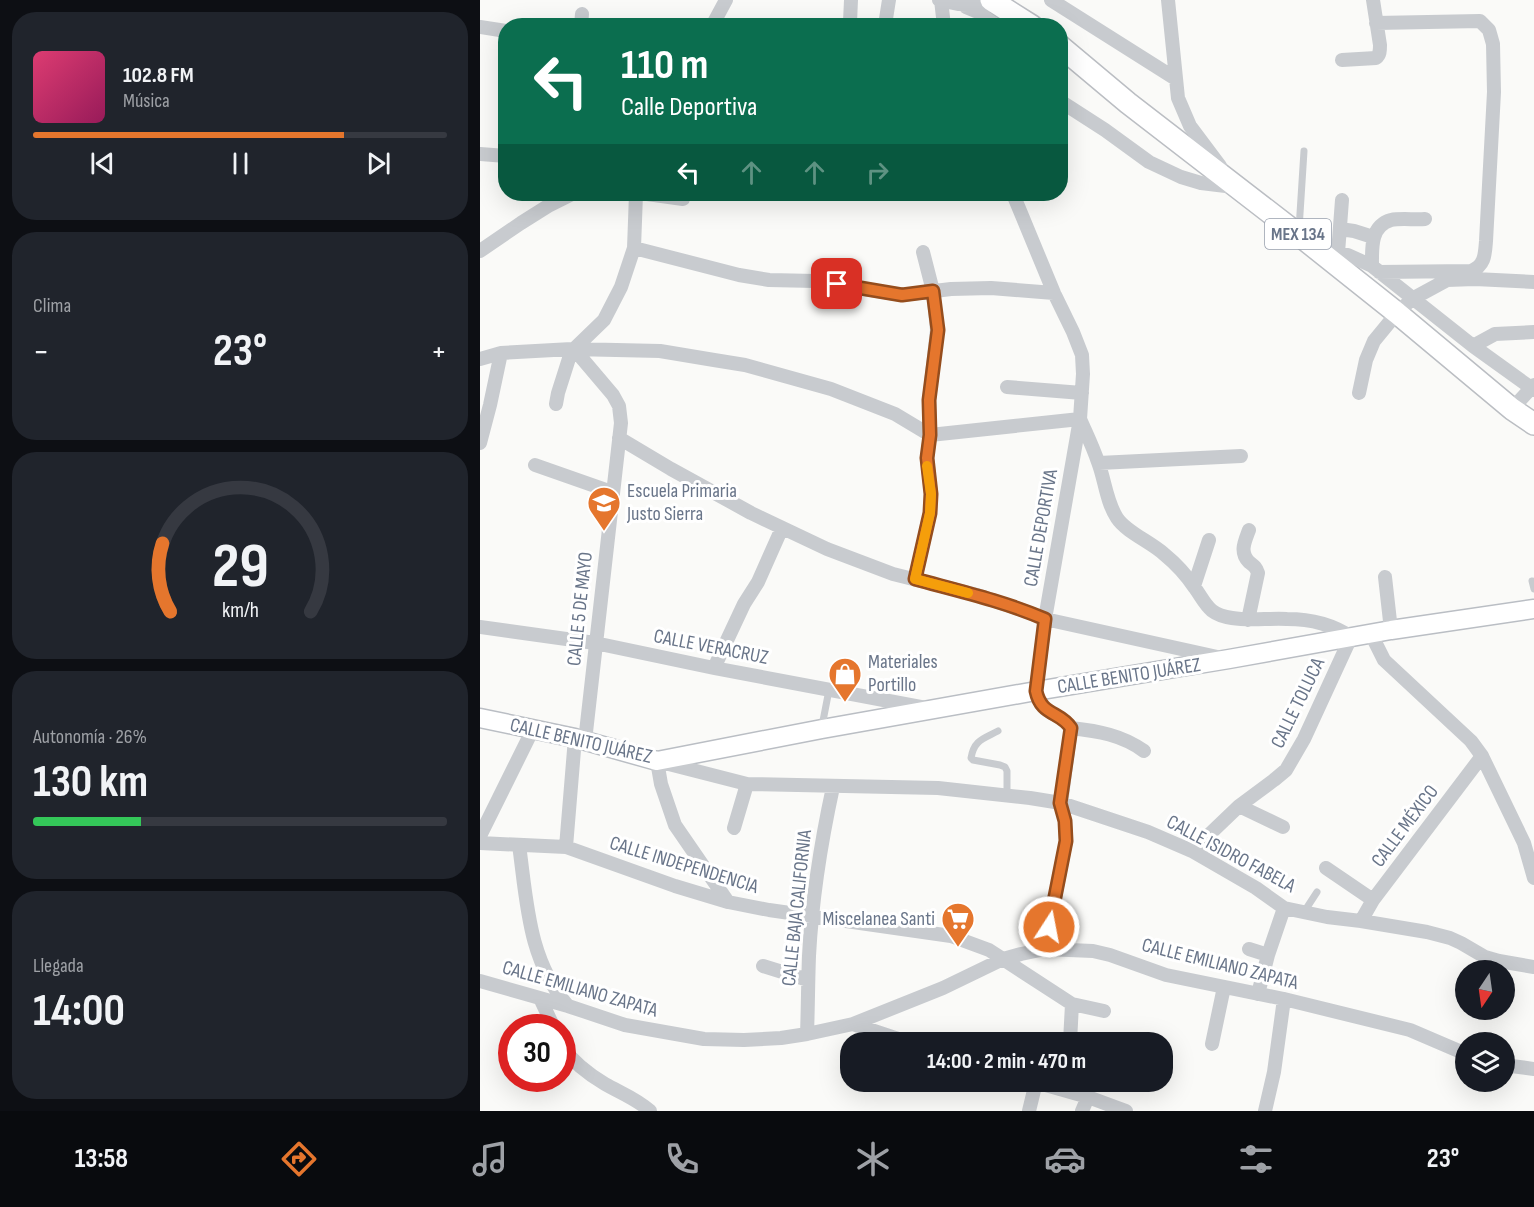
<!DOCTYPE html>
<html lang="es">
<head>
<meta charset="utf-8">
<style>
  :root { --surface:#171b24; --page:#20242c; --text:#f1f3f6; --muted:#9ea1a6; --line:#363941; --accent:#e5762d }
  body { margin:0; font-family:"Sofia Sans Condensed",sans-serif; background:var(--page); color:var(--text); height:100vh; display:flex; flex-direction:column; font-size:22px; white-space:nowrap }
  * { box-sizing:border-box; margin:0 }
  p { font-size:20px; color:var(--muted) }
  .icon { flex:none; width:33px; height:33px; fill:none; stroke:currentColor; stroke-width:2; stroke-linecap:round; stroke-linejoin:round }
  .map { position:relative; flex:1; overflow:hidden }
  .details { display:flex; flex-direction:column; gap:12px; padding:12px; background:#0d0f14; width:480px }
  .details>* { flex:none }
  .hud { position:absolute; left:18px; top:18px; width:570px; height:183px; border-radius:24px; box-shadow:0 6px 24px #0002; background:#0b6e4f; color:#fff; overflow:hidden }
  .needle { width:39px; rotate:193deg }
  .controls { position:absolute; left:975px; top:960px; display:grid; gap:12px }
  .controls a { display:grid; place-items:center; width:60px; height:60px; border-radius:50%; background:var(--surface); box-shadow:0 6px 24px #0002; font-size:30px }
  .speed { position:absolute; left:18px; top:1014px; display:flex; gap:12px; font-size:30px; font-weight:700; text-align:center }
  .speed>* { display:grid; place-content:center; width:78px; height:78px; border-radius:50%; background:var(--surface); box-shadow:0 6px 24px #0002; line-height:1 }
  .speed .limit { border:9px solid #d22; background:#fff; color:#111 }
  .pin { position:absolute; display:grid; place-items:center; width:51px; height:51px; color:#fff; margin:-26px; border-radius:12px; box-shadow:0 3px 9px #0006 }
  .me { position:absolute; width:66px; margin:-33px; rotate:11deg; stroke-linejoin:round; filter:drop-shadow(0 0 4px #0008) }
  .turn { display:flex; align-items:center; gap:21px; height:126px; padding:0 24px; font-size:27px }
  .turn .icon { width:78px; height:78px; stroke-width:2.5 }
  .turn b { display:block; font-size:42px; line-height:51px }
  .lanes { display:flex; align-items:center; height:57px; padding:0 24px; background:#0003; justify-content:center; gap:30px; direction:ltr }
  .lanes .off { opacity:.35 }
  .big { font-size:45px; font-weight:700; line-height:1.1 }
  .details .widget { flex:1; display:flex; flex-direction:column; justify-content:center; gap:9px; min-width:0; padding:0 21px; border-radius:24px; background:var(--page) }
  .details .dial { align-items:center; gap:0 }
  .dial svg { height:156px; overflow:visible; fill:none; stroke:var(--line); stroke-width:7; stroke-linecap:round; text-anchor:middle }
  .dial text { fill:var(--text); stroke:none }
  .song { display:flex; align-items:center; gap:18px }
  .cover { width:72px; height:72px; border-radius:9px; background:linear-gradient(135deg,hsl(340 70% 55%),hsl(330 70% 35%)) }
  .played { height:6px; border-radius:3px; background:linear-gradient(90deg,var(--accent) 75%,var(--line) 75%) }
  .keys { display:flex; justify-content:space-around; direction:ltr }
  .heat { display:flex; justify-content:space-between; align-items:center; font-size:33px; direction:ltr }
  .charge { height:9px; border-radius:4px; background:linear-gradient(90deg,#34c759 26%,var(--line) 0) }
  .trip { position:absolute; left:360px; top:1032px; width:333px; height:60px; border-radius:24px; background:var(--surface); box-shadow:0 6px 24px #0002; font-weight:700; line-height:60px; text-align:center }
  .menu { display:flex; height:96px; justify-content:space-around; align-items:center; background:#090b0e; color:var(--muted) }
  .menu .icon { width:42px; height:42px }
  .menu .selected { color:var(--accent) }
  .menu b { font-size:27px; color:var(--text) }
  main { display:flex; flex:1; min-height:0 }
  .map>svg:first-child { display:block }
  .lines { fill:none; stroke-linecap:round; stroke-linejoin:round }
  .secondary-casing { stroke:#babec4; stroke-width:21 }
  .primary-casing { stroke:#bbbec3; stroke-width:24 }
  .service { stroke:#c8cbcf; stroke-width:7 }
  .minor { stroke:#c8cbcf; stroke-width:14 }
  .secondary { stroke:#fff; stroke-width:18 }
  .primary { stroke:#fff; stroke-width:21 }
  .route-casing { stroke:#954d1d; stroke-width:15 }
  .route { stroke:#e5762d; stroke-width:10 }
  .slow { stroke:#f59e0b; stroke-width:10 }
  .labels { text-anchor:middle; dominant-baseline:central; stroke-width:6; stroke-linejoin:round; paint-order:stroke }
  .shield { fill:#fff; stroke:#969eac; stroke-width:1.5 }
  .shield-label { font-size:18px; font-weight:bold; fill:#697589 }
  .poi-label { font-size:20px; fill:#697589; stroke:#fff; text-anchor:start }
  .street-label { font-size:20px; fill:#697589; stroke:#fff }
</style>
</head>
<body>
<main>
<section class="details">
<div class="widget">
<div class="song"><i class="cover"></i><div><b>102.8 FM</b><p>Música</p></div></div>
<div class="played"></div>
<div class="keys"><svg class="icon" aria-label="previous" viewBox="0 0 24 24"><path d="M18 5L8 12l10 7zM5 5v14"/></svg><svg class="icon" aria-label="pause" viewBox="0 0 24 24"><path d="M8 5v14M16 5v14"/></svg><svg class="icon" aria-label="next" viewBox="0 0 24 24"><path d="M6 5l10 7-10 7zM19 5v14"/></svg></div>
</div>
<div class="widget"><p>Clima</p>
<div class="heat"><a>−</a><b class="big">23°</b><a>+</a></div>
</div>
<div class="widget dial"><svg viewBox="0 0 100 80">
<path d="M14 69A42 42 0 1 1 86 69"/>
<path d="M14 69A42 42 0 0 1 10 34" stroke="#e5762d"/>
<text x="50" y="56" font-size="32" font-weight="700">29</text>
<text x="50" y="72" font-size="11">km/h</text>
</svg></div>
<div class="widget"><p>Autonomía · 26%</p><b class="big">130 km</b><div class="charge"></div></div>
<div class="widget"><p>Llegada</p><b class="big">14:00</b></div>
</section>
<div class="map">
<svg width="1054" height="1111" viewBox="0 0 1054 1111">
  <rect width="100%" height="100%" fill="#fafaf8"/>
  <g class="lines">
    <g class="secondary-casing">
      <path id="secondary" d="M0 718 95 738 177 761 342 729 556 691 749 659 911 630 1054 609"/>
    </g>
    <g class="primary-casing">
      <path id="primary" d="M511 0 552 26
        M580 46 648 103 819 235 917 313 1032 409 1054 424"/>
    </g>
    <path class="service" d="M819 229 824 151
      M1052 581 1054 589
      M342 726 349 690
      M518 731C503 739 494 740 491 758L493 760 520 765 525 767 527 771V796
      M824 912 837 892"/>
    <path class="minor" d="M459 0 478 4 519 5
      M461 0 464 26
      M571 0 696 79
      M688 0 698 98 710 126 740 166
      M486 7 498 12 516 26
      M370 22 371 0
      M896 23 1000 21 1009 30 1013 44 1014 92 1006 241C1005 254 1005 266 991 271L899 272
      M405 25 409 0
      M101 26 102 14
      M232 26 246 0
      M0 27 26 31
      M862 60 896 58C900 55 900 51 900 45L893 0
      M580 101 625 130 669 162 701 177 721 183 754 187
      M0 154 26 156
      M167 194 203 199
      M533 194 574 293 593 332 602 355 603 374 600 419 565 619 556 691C561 717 580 711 591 728L581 803 585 821 586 841 565 949
      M860 229 874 231 893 237
      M154 248 259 275 289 280 335 281 422 295 471 289 511 288 574 293
      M0 251 41 223 68 206 92 194
      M842 253H858L868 255 892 266 993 346 1054 390
      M858 253 862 200
      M892 266C892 249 890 226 911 220 920 218 936 220 945 219
      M993 346 1015 334 1054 332
      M0 359 21 353 92 349 180 351 234 360 265 365 351 389 415 414 450 435 600 419
      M527 387 602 393
      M879 393 886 360 894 341 917 313 932 299 967 280 995 279 1054 282
      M76 404 78 393 92 349
      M1032 409 1054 385
      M600 419C606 433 613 447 618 462 625 480 626 501 637 518 646 532 671 542 684 554 695 563 707 576 715 588 727 605 728 614 752 618 770 621 788 618 807 619 830 619 852 624 871 637L824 739 806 770 794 780 759 806 712 851
      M139 438 191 469 271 513 347 549 413 574 497 595 542 610 565 619 742 658
      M0 443 10 405 21 353
      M619 463 761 456
      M55 465 132 492
      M905 577 911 630
      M435 579 450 513 451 494 447 458 450 435 449 401 457 330 453 291 443 252
      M714 586 729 540
      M768 620 778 573C776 567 774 566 769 562 759 552 765 541 769 530
      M0 627 115 643 234 668 446 708
      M891 634 904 660 991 741 1002 756 1044 843 1054 878
      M234 668 264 604 278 582 302 528
      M591 728C618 731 642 735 664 751
      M105 741 141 423 139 406 133 395 94 349 124 320 141 287 154 248 156 194
      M759 806 803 827
      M254 828 267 784
      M0 836 53 729
      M0 843 86 847 195 886 248 902 289 910 471 936 509 950 592 1004 624 1011
      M39 845C47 902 48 960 88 1006
      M86 847 95 738
      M846 868 893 900
      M248 902 195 825 181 784 177 761 267 784 458 788 550 798 581 803 668 832 712 851 776 888 804 908 847 917 881 921 947 932 970 938 981 943 1005 957 1019 961 1054 967
      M881 921 893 900 1002 756
      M769 949 788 955
      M283 966 328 980
      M0 981 88 1006 145 1025 224 1039 264 1040 301 1038 327 1034 373 1024 463 988 523 959 541 954 565 949 613 951 630 955 686 975 804 999 930 1030 986 1054
      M778 994 788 955 804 908
      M60 998 74 1028
      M373 1024 427 1042
      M327 1034C328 1008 328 982 329 956 332 899 341 842 353 787
      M590 1042 592 1004
      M732 1044 744 987
      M82 1047C94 1063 108 1074 125 1084 141 1093 157 1099 170 1111
      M1024 1065 1054 1069
      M555 1082 608 1097 646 1111
      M600 1082 608 1097 602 1111
      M549 1111 556 1082
      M785 1111 794 1072 804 999"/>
    <use href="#secondary" class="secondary"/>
    <use href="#primary" class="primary"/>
  </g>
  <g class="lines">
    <g class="route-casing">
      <path id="route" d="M357 284 422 295 453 291 458 330 449 400 450 435 447 458 451 494 450 513 435 579C479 591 523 601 565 619L556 691C561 716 580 711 591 728L580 803 585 821 586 841 569 927"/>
    </g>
    <use href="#route" class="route"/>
    <path class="slow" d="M447 466 451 494 450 513 435 579 488 593"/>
  </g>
  <defs>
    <g id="school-pin" transform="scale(1.725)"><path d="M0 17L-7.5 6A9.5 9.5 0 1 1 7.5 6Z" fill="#e5762d" stroke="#fff"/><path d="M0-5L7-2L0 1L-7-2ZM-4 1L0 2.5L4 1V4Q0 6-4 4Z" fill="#fff"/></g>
    <g id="shop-pin" transform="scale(1.725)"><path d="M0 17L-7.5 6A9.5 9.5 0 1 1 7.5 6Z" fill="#e5762d" stroke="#fff"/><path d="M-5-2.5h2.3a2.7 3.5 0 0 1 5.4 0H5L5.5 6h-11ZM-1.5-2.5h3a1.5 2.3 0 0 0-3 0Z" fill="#fff"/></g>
    <g id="supermarket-pin" transform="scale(1.725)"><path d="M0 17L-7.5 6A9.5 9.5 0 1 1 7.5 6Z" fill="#e5762d" stroke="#fff"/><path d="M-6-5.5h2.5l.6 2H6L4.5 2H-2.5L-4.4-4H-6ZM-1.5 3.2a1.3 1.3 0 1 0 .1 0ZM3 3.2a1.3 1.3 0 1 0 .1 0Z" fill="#fff"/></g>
  </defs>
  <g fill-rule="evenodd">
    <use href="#school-pin" x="124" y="503"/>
    <use href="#shop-pin" x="365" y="674"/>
    <use href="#supermarket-pin" x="478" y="919"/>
  </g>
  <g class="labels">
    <rect class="shield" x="785" y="219" width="66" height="30" rx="4.5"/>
    <g class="shield-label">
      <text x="818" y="234">MEX 134</text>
    </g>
    <g class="poi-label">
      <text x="147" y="491">Escuela Primaria<tspan x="147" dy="23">Justo Sierra</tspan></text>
      <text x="388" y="662">Materiales<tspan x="388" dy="23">Portillo</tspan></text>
      <text x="455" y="919" text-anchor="end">Miscelanea Santi</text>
    </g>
    <g class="street-label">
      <text transform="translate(561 528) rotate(-80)">CALLE DEPORTIVA</text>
      <text transform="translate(100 609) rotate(-84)">CALLE 5 DE MAYO</text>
      <text transform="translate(231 647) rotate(11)">CALLE VERACRUZ</text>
      <text transform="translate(649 676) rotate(-9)">CALLE BENITO JUÁREZ</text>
      <text transform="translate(818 703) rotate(-64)">CALLE TOLUCA</text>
      <text transform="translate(101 741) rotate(13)">CALLE BENITO JUÁREZ</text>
      <text transform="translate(925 826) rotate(-53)">CALLE MÉXICO</text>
      <text transform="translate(751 854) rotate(28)">CALLE ISIDRO FABELA</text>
      <text transform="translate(204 865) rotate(17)">CALLE INDEPENDENCIA</text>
      <text transform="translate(317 908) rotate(-84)">CALLE BAJA CALIFORNIA</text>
      <text transform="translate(740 964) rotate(14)">CALLE EMILIANO ZAPATA</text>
      <text transform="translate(100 989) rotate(16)">CALLE EMILIANO ZAPATA</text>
    </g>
  </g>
</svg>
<div class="controls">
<a><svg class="needle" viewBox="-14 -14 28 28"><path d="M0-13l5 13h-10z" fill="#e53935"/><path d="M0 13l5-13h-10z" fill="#9ea1a6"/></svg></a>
<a><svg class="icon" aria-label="layers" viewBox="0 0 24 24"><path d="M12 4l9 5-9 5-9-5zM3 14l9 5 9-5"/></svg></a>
</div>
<div class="speed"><div class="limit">30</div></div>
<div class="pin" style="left:357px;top:284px;background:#d93025"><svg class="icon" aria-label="arrive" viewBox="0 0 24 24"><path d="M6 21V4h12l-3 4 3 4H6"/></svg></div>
<svg class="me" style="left:569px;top:927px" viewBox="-20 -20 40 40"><circle r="17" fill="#e5762d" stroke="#fff" stroke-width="3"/><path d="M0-11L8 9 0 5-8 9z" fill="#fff"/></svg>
<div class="trip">14:00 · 2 min · 470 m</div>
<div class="hud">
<div class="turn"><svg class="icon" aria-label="left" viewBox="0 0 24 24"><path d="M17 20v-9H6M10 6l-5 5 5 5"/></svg><div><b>110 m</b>Calle Deportiva</div></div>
<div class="lanes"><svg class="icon" aria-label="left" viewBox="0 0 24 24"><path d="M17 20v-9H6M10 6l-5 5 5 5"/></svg><svg class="icon off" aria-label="ahead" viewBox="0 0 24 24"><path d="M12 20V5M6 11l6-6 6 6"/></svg><svg class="icon off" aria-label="ahead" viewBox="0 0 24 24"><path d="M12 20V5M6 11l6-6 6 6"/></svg><svg class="icon off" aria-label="right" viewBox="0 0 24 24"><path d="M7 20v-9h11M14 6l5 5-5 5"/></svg></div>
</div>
</div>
</main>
<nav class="menu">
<b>13:58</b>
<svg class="icon selected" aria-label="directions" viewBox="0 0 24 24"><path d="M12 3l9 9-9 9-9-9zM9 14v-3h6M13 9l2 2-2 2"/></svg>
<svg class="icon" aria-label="music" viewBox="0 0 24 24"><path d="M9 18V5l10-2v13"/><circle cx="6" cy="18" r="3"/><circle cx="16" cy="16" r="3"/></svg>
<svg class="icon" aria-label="phone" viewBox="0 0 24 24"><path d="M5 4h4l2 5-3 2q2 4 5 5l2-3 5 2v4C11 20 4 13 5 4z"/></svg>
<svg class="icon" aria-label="climate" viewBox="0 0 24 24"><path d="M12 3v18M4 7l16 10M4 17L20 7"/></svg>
<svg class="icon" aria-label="car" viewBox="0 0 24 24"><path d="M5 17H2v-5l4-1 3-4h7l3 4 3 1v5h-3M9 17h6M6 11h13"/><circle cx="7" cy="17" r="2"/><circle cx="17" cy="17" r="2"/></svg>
<svg class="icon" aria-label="filters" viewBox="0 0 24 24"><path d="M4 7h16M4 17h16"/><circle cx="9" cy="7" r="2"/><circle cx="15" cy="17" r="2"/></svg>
<b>23°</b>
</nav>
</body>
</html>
